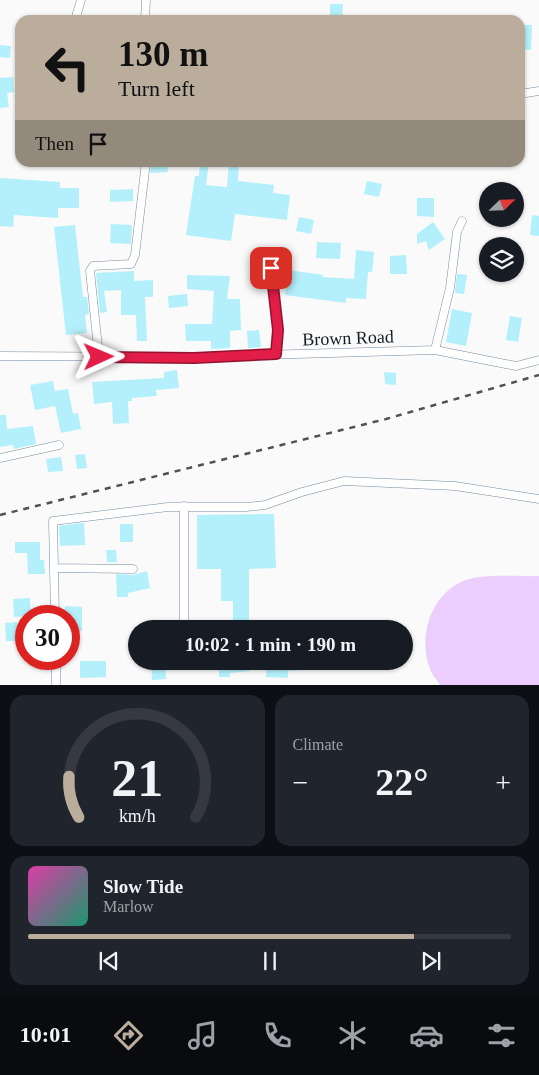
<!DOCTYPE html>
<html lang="en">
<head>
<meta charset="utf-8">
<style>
  :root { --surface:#171b24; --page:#20242c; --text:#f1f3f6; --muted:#9ea1a6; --line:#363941; --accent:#baad9c }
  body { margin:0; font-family:Georgia,serif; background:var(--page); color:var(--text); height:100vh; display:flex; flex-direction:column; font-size:19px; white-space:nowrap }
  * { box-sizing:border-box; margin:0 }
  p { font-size:16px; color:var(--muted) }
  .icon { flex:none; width:28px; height:28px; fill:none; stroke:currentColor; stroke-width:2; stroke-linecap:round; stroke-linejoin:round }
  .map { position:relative; height:685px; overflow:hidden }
  .sheet { display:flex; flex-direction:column; gap:10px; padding:10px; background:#0d0f14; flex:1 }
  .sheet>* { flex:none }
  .hud { position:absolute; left:15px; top:15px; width:510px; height:152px; border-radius:15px; box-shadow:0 1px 4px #0004; background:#baad9c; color:#111; overflow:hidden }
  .needle { width:32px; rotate:67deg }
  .tools { position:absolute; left:479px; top:182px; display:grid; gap:10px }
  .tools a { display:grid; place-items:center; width:45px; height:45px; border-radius:50%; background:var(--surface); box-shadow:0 1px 4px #0004; font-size:25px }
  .speed { position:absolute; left:15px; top:605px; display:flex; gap:10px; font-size:25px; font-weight:700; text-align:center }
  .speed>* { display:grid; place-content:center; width:65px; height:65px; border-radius:50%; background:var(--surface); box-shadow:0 1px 4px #0004; line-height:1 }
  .speed .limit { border:8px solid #d22; background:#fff; color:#111 }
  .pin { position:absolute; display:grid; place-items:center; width:42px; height:42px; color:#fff; margin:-21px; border-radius:10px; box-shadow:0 2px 8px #0006 }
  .me { position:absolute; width:55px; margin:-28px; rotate:89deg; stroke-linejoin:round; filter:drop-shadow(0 0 4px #0008) }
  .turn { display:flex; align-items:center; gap:18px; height:105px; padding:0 20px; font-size:22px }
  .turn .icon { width:65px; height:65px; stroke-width:2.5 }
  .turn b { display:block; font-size:35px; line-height:42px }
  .then { display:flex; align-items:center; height:48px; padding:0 20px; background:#0003; gap:10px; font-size:19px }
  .big { font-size:38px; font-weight:800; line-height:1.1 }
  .sheet .tile { flex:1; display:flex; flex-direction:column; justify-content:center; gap:8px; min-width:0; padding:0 18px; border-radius:15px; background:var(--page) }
  .sheet .dial { align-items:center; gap:0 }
  .dial svg { height:130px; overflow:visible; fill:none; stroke:var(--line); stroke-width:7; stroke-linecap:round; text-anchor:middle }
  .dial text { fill:var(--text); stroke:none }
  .song { display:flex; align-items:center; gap:15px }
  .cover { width:60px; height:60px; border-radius:8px; background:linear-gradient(135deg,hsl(320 70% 55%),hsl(160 70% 35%)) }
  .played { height:5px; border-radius:2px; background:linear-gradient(90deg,var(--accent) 80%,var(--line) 80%) }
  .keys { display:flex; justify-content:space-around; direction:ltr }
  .heat { display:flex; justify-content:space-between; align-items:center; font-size:28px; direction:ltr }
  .sheet .tiles { flex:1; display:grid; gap:10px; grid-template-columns:1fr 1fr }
  .tile:last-child { grid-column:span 2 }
  .trip { position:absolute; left:128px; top:620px; width:285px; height:50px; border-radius:25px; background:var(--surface); box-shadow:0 1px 4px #0004; font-weight:800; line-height:50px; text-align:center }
  .dock { display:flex; height:80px; justify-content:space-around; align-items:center; background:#090b0e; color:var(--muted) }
  .dock .icon { width:35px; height:35px }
  .dock .active { color:var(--accent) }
  .dock b { font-size:22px; color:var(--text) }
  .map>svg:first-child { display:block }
  .green { fill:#eccefe }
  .building { fill:#b3f0fb }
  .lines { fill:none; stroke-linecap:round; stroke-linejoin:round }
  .minor-casing { stroke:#738ca1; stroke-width:9 }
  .minor { stroke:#fff; stroke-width:8 }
  .rail { stroke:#4c5258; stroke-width:2.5; stroke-dasharray:6 6; stroke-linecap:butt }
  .route-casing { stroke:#92132f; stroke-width:12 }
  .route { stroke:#e11d48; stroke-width:9 }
  .labels { text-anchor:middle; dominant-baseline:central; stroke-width:4.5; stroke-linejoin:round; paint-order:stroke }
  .street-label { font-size:18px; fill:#141d25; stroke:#fafafa }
</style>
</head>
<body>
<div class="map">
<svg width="539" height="685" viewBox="0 0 539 685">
  <rect width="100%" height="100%" fill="#fafafa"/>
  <path class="green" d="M539 576V685H440C437 680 432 675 430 669 418 638 430 598 459 583 479 572 517 577 539 576Z"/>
  <path class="building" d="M330 4H343L342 20H330Z
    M520 25H532L531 50 520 49Z
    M0 45 11 46 10 58 0 57Z
    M13 77 14 92 7 93 9 107 0 108V78Z
    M152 162H167L168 172 150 173Z
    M200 162H209L206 185 227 187 229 162H239L238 181 274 185 273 193 290 195 287 220 235 214 231 241 186 235 195 176H199Z
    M0 178 60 182V188H79V208H58V218L14 215 13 227 0 226Z
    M367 181 382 184 379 197 364 194Z
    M133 189V201L110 202V190Z
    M417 198H434V217L417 216Z
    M532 215 539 216V236L530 235Z
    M299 217 314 220 311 234 296 231Z
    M433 222 445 239 429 250 426 241 417 244V234Z
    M111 224 132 225 131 244 110 243Z
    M75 225 83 297H87L89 314 85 315 87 333 66 335 54 227Z
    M317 242 341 243 340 259 316 258Z
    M356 250 374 252 372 272H368L366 299 346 298V303L285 295 289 270 323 275 322 277 354 279Z
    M406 255 407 274H390V256Z
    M134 271V281L153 280V297H145L147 341H137L136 315H121V290L104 291 107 312 100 313 96 273Z
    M457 274 467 275 464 294 455 293Z
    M187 275 230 276 227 299H240L241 330 230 331V348L211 349V341H186L185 324H212L214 291 187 289Z
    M187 294 188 306 169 308 168 296Z
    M452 309 472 313 466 346 446 342Z
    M510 316 522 318 518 342 506 340Z
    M259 330 261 347 248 348 247 331Z
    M177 370 179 388 156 390 157 396 132 398V401H128L129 423 113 424 112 402 94 404 92 382 164 378V372Z
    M384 372 396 373V385L385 384Z
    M53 381 55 391 68 389 73 414 78 413 81 429 61 433 55 406 35 410 30 385Z
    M0 415H6L7 429 33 426 36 444 14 449 13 445 0 447Z
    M85 454 87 468 77 469 75 455Z
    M61 457 63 471 48 472 46 459Z
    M274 514 276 568 249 569V621H233V601H221V569H197V515Z
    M81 523H84L85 545 60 546 59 526Z
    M120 524H133V542H120Z
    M15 542H40V560H44L45 574H28L27 553H15Z
    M106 550H116L117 562H107Z
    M147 571 150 588 128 593V597H117L116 574 133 575Z
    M30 598 31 616 14 617 13 599Z
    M65 606 82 607V631H69V616H65Z
    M17 622 18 641H6L5 623Z
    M80 661H106V677L80 678Z
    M151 661H165L166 679 152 680Z
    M238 661H250V671L230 673V677H219V663Z
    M267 661H303L304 670 288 671V678L266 677Z"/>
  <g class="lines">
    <g class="minor-casing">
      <path id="minor" d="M75 20 81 0
        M145 20 146 0
        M520 94 539 91
        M271 269 278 330 277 354
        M435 350 450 288 457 232 462 221
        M0 356 194 357 435 350 516 366 539 360
        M99 357 90 271 93 266 131 264 135 255 146 162
        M0 458 59 445
        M184 506V629
        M55 568 133 569
        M55 616 53 521 168 507H246L265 505 302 492 344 481 455 486 539 499
        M56 659V685"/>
    </g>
    <use href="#minor" class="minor"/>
    <path class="rail" d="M0 515 386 419 539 375"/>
  </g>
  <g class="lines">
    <g class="route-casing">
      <path id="route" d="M99 357 194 358 276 354 278 330 271 268"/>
    </g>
    <use href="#route" class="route"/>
  </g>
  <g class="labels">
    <g class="street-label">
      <text transform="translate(348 338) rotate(-2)">Brown Road</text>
    </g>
  </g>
</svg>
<div class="tools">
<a><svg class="needle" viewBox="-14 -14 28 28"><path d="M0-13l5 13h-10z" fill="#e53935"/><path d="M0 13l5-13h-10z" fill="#9ea1a6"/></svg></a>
<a><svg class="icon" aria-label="layers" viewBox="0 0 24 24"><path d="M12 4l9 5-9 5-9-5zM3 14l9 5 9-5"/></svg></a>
</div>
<div class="speed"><div class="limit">30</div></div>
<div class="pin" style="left:271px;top:268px;background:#d93025"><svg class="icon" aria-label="arrive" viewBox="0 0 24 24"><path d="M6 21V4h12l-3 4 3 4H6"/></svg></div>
<svg class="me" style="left:99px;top:357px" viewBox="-20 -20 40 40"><path d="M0-17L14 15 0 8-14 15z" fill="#e11d48" stroke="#fff" stroke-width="4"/></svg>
<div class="trip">10:02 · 1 min · 190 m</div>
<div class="hud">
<div class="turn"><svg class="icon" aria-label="left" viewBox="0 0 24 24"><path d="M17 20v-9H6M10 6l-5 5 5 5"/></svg><div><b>130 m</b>Turn left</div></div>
<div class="then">Then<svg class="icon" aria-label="arrive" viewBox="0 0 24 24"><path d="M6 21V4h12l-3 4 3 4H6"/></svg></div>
</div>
</div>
<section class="sheet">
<div class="tiles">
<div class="tile dial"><svg viewBox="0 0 100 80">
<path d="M14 69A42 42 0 1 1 86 69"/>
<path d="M14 69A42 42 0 0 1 8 44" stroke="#baad9c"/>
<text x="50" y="56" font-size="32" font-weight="700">21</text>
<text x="50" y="72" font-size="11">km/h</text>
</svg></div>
<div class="tile"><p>Climate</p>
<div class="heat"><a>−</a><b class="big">22°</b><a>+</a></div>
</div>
<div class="tile">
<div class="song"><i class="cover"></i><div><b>Slow Tide</b><p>Marlow</p></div></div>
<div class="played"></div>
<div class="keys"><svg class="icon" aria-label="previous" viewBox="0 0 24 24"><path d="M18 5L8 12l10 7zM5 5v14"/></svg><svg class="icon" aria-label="pause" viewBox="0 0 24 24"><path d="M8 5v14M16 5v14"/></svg><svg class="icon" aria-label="next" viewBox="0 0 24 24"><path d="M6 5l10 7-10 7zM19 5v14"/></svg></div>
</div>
</div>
</section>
<nav class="dock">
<b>10:01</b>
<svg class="icon active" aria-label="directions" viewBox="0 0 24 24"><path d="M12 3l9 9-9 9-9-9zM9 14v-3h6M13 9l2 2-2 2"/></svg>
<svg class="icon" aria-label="music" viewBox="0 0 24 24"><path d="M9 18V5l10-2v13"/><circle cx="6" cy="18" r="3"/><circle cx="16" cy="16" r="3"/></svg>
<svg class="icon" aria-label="phone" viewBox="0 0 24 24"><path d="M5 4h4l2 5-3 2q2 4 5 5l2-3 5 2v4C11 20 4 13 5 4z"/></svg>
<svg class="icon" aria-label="climate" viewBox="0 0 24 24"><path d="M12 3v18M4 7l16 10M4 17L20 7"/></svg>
<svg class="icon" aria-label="car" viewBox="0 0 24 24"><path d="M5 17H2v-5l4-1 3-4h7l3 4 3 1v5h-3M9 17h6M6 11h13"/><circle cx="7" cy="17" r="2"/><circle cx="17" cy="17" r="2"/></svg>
<svg class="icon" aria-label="filters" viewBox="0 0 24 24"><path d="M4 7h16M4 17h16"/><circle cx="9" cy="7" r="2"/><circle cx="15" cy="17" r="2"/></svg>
</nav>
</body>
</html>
